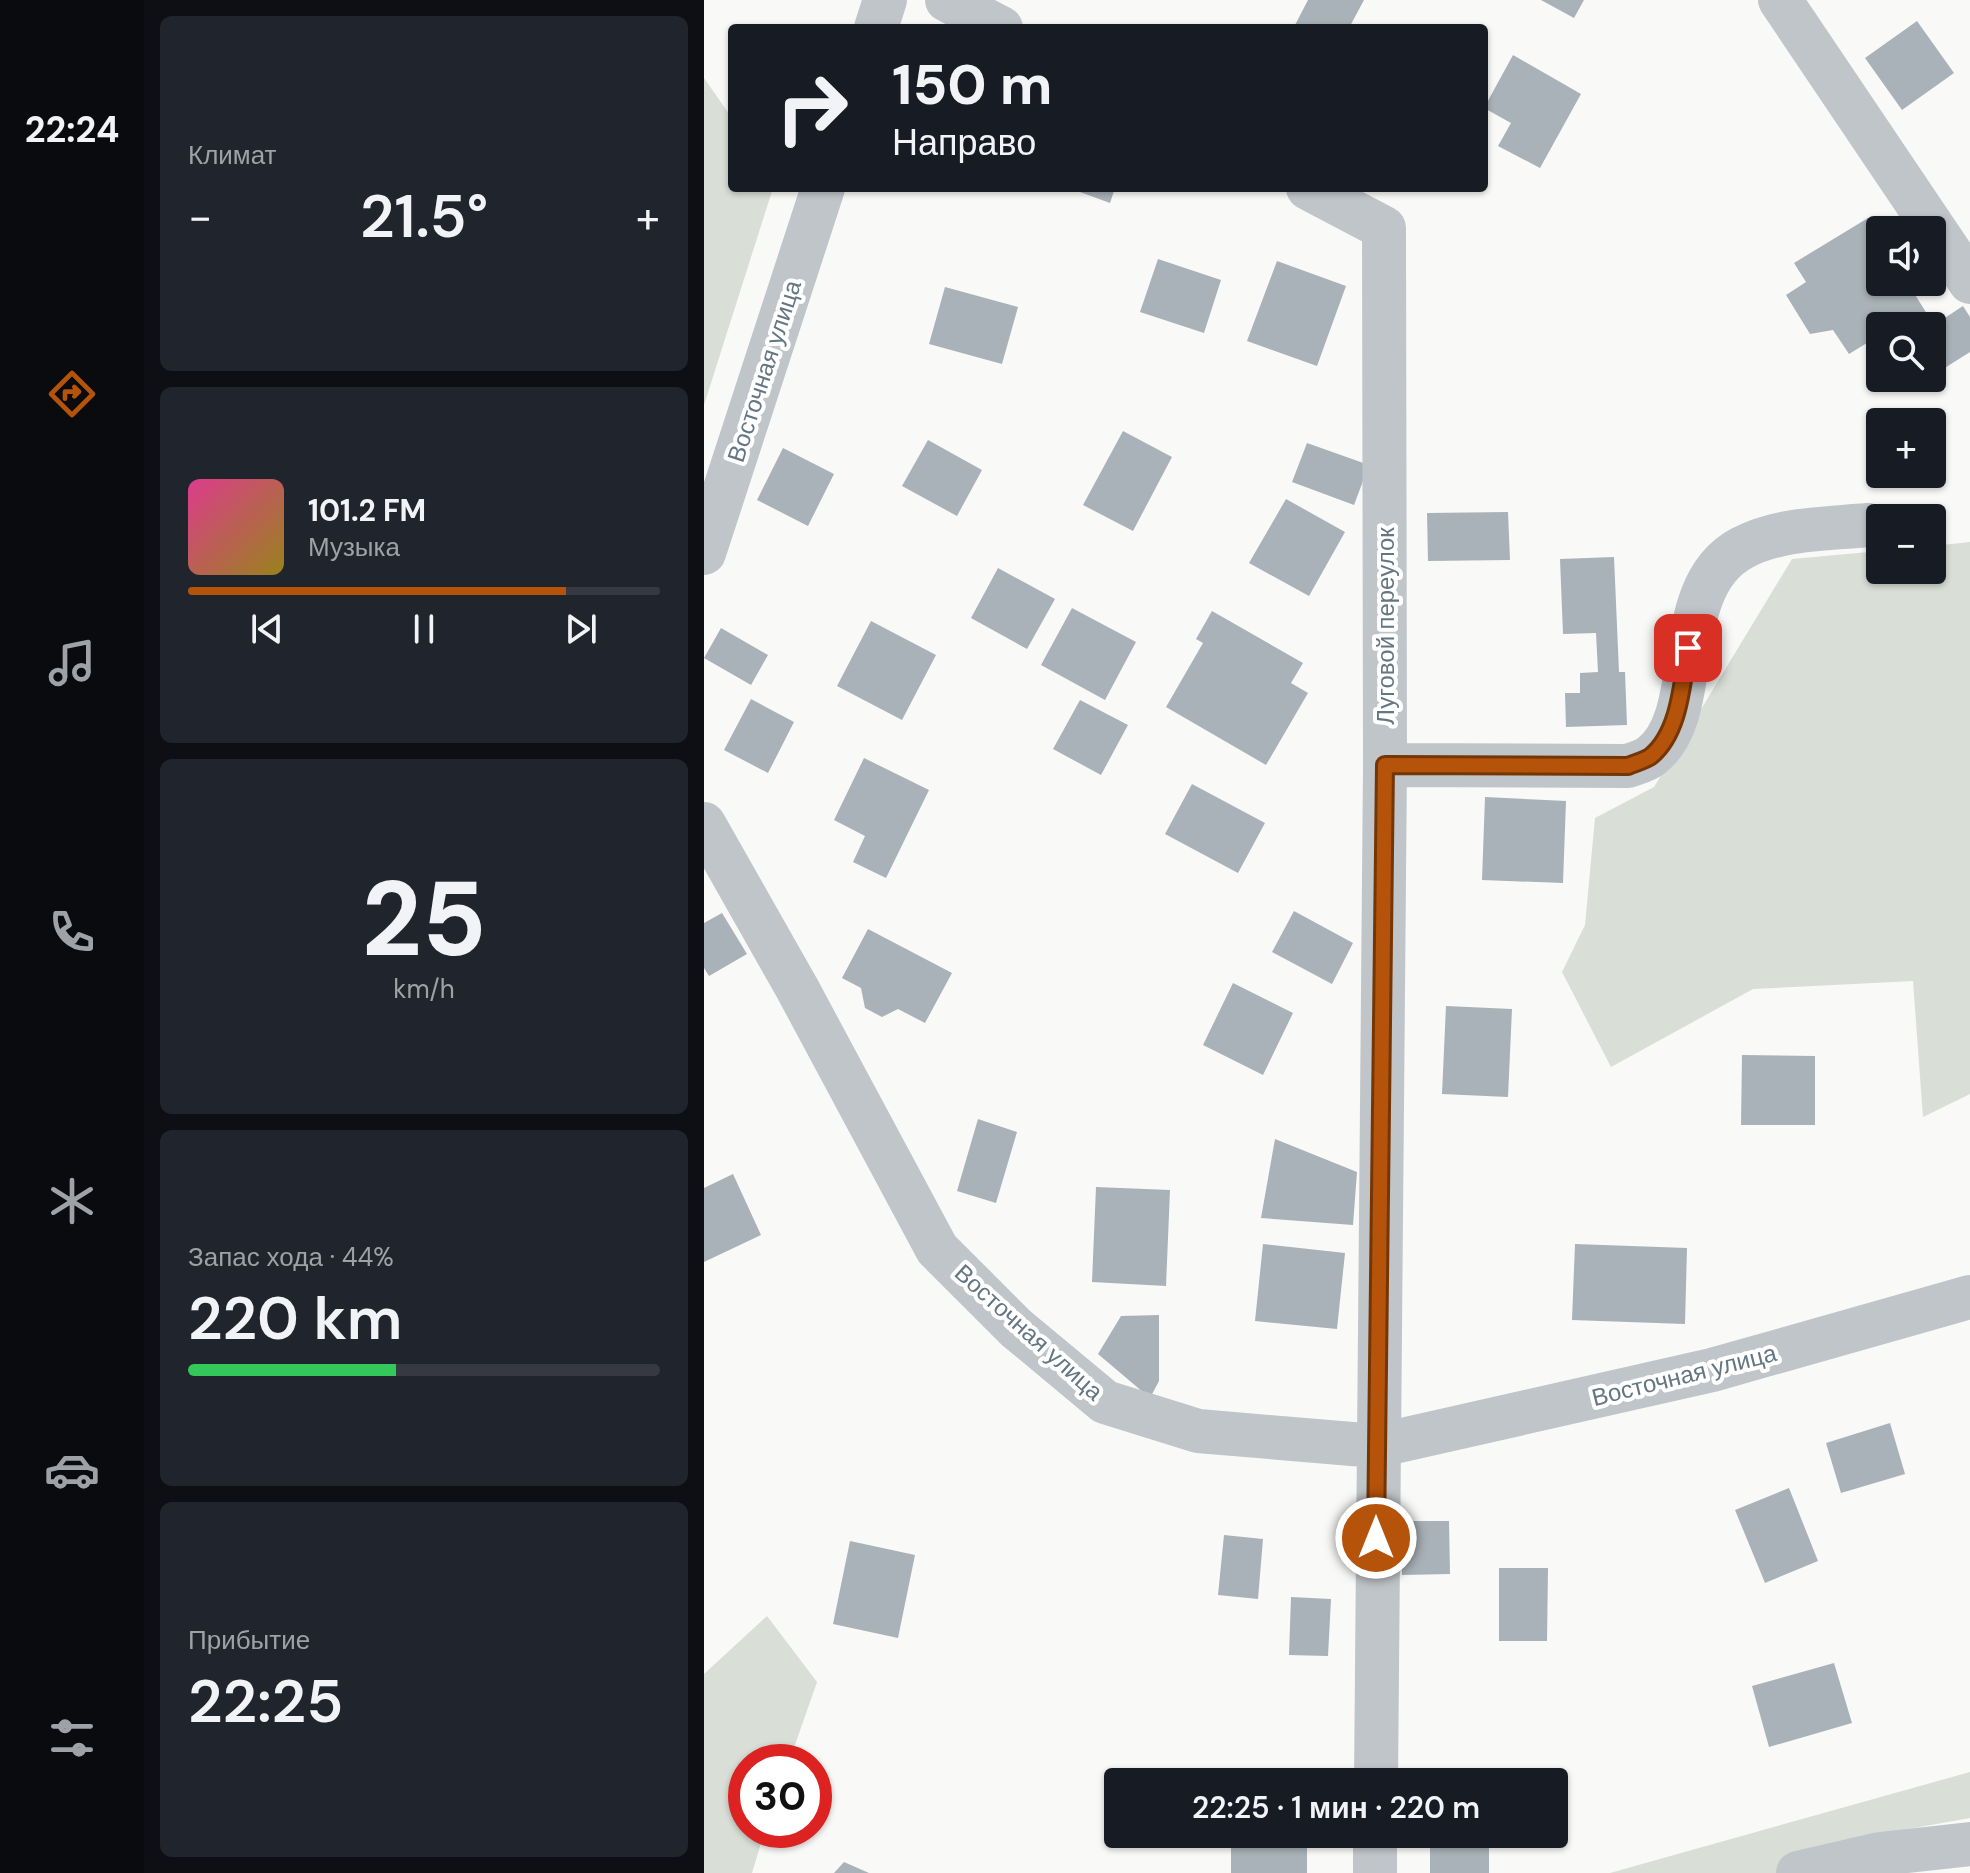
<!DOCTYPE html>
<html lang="ru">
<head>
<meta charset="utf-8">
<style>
  :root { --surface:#171b24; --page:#20242c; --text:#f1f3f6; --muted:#9ea1a6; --line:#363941; --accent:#b45309 }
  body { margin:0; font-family:"DM Sans",sans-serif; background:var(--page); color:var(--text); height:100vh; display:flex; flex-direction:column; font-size:30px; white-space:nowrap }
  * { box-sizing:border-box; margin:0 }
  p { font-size:26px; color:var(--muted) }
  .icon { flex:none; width:44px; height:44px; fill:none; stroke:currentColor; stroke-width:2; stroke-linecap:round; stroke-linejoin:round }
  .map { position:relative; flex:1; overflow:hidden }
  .sheet { display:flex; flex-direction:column; gap:16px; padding:16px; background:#0d0f14; width:560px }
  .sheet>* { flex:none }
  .top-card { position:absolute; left:24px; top:24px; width:760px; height:168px; border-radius:8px; box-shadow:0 2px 6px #0004; background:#171b24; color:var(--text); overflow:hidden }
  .fabs { position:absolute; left:1162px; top:216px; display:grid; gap:16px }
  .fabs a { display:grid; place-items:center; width:80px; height:80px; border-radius:8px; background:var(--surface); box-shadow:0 2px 6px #0004; font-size:40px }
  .speed { position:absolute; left:24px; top:1744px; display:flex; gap:16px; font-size:40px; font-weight:700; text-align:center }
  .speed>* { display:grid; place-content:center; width:104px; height:104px; border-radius:50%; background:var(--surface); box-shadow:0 2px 6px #0004; line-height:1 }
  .speed .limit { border:12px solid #d22; background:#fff; color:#111 }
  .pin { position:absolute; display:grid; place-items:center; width:68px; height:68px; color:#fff; margin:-34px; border-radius:16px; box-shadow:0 4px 12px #0006 }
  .me { position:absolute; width:88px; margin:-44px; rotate:0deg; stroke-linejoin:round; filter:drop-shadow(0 0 6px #0008) }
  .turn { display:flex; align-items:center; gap:28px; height:168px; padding:0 32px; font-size:36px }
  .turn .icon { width:104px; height:104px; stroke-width:2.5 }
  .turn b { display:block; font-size:56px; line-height:68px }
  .big { font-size:60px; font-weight:600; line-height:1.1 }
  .sheet .widget { flex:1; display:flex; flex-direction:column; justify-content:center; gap:12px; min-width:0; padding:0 28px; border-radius:12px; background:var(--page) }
  .sheet .dial { align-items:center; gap:0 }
  .dial b { font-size:104px; line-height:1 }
  .song { display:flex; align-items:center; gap:24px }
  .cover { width:96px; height:96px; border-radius:12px; background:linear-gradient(135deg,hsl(330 70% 55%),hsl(50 70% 35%)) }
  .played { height:8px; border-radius:4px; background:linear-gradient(90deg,var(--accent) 80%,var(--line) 80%) }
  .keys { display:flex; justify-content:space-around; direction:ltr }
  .heat { display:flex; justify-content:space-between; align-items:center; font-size:44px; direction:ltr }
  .charge { height:12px; border-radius:6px; background:linear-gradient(90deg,#34c759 44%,var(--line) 0) }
  .trip { position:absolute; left:400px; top:1768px; width:464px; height:80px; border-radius:8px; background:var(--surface); box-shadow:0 2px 6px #0004; font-weight:600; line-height:80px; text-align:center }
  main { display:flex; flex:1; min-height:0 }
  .tab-bar { display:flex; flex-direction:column; width:144px; justify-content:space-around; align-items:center; background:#090b0e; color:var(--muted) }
  .tab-bar .icon { width:56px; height:56px }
  .tab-bar .current { color:var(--accent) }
  .tab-bar b { font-size:36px; color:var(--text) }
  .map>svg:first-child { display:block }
  .green { fill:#d9ded6 }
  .building { fill:#a9b2b8 }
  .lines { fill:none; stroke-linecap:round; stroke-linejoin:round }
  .minor { stroke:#c0c5c9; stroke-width:44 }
  .route-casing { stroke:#753606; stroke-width:20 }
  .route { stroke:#b45309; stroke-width:14 }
  .labels { text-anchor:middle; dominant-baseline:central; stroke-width:8; stroke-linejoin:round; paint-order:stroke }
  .street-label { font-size:24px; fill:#647681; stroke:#fff }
</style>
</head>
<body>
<main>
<nav class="tab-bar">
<b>22:24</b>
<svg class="icon current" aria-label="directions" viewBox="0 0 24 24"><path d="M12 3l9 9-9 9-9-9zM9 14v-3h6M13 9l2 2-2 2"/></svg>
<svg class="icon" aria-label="music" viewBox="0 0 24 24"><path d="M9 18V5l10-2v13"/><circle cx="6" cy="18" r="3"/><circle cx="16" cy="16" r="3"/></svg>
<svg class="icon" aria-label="phone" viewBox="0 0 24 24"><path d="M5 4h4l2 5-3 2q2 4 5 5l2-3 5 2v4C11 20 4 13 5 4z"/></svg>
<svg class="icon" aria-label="climate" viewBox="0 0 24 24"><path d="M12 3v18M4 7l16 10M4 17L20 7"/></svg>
<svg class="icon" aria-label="car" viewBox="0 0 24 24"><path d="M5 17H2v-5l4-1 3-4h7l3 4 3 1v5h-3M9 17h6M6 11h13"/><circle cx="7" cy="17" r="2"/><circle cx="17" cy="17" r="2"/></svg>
<svg class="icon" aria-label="filters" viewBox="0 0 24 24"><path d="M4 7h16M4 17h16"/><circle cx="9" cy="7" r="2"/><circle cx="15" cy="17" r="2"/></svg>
</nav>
<section class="sheet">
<div class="widget"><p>Климат</p>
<div class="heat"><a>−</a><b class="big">21.5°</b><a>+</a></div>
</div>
<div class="widget">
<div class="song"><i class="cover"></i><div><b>101.2 FM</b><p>Музыка</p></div></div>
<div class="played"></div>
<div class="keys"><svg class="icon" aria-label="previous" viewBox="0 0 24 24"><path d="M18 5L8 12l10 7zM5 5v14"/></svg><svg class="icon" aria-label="pause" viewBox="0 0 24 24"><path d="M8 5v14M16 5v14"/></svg><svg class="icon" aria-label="next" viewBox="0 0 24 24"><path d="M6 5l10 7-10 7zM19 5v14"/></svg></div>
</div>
<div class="widget dial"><b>25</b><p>km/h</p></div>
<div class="widget"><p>Запас хода · 44%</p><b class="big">220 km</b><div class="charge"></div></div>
<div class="widget"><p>Прибытие</p><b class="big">22:25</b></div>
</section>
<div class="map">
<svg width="1266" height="1873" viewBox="0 0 1266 1873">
  <rect width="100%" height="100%" fill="#f9f9f7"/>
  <path class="green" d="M0 78 28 118V188H69L0 405Z
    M1266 542V1094L1219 1117 1209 981 1049 989 907 1067 858 972 881 925 891 818 950 787 1088 559 1176 551V570H1228V546Z
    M63 1616 113 1682 85 1762H42V1830H61L48 1873H0V1674Z
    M1266 1772V1818L1171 1835 1081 1873H906Z"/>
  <path class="building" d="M604 0H660L645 28H596L591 25Z
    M837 0H880L870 18Z
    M1213 21 1250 73 1198 110 1161 58Z
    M809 55 877 94 836 168 794 146 807 123 780 108Z
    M365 188H411L406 203Z
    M1164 218 1176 238V282H1203L1230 325 1259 306 1266 317V352L1228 376V326H1176V335L1145 354 1129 330 1106 334 1082 295 1102 282 1090 263Z
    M454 259 517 280 500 333 436 312Z
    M573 261 642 286 613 366 543 341Z
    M241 287 314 307 298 364 225 344Z
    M419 431 468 457 429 531 379 505Z
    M224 440 278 470 253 516 198 486Z
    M603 443 665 465 650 505 588 482Z
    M79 448 130 474 104 526 53 500Z
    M582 499 641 532 605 596 545 563Z
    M804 512 806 560 724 561 723 513Z
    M910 557 915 672H921L923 725 862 727 861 693H876V673L894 672 892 633 859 634 856 559Z
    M294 568 351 599 323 649 267 618Z
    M368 608 432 642 401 700 337 665Z
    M508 611 599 663 587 683 604 693 562 765 462 707 499 643 492 639Z
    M167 621 232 655 198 720 133 686Z
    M17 628 64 655 47 685 0 658Z
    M47 699 90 722 64 773 20 750Z
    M376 700 424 725 397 775 349 749Z
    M160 758 225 790 182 878 149 862 161 836 130 820Z
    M488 784 561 823 534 873 461 834Z
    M781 797 862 801 859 883 778 880Z
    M590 911 649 943 628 984 568 952Z
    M18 913 43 954 5 976 0 968V923Z
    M164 929 248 973 221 1023 194 1009 178 1017 161 1008 157 988 138 978Z
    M529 983 589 1013 559 1075 499 1045Z
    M742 1006 808 1009 804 1097 738 1094Z
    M1038 1055 1111 1056V1125H1037Z
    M274 1119 313 1132 292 1203 253 1191Z
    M571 1139 653 1172 649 1225 557 1218Z
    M29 1174 57 1235 0 1262V1188Z
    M392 1187 466 1190 462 1286 388 1282Z
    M559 1244 641 1253 633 1329 551 1321Z
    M871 1244 983 1248 981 1324 868 1320Z
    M455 1315V1381L446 1398 394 1354 417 1316Z
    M1186 1423 1201 1474 1137 1493 1122 1443Z
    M1085 1488 1114 1561 1061 1583 1031 1510Z
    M698 1521H745L746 1574 698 1575Z
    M520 1535 559 1539 554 1599 514 1595Z
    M146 1541 211 1555 194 1638 129 1624Z
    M795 1568H844L843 1641H795Z
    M587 1597 627 1599 624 1656 585 1655Z
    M1130 1663 1148 1723 1065 1747 1048 1686Z
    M726 1834H785V1873H726Z
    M527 1835H603V1873H527Z
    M140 1862 165 1873H130Z"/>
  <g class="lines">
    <path class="minor" d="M243 0 297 28
      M1076 0 1266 282
      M172 28 181 0
      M604 188 680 228 681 765 672 1782
      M0 553 119 188
      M681 765 924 766C931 763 941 761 947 756 1002 715 963 588 1038 548 1076 528 1121 529 1164 525
      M0 824 93 988 233 1249 312 1328 401 1402 494 1431 672 1446 1008 1370 1266 1297
      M671 1873V1834
      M1094 1873 1176 1854 1266 1844"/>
  </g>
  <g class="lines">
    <g class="route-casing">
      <path id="route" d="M672 1538 681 765 924 766C931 763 942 760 947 756 976 732 978 682 984 648"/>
    </g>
    <use href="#route" class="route"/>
  </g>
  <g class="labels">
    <g class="street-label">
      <text transform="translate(60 371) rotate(-72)">Восточная улица</text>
      <text transform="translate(681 626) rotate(-90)">Луговой переулок</text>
      <text transform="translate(325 1332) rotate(42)">Восточная улица</text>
      <text transform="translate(980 1375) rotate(-14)">Восточная улица</text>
    </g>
  </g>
</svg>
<div class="fabs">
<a><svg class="icon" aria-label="sound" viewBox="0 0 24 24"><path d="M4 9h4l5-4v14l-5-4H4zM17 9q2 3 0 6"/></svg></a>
<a><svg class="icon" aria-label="search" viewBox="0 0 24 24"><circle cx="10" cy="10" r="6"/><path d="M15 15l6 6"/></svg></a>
<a>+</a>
<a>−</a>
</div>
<div class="speed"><div class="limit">30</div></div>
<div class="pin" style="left:984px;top:648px;background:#d93025"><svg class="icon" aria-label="arrive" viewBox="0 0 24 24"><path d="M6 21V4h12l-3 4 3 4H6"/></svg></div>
<svg class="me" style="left:672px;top:1538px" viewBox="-20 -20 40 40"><circle r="17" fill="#b45309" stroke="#fff" stroke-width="3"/><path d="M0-11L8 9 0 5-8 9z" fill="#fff"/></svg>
<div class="trip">22:25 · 1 мин · 220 m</div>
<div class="top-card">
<div class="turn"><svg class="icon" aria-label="right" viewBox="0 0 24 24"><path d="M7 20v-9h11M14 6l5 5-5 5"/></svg><div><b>150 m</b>Направо</div></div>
</div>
</div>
</main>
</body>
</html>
